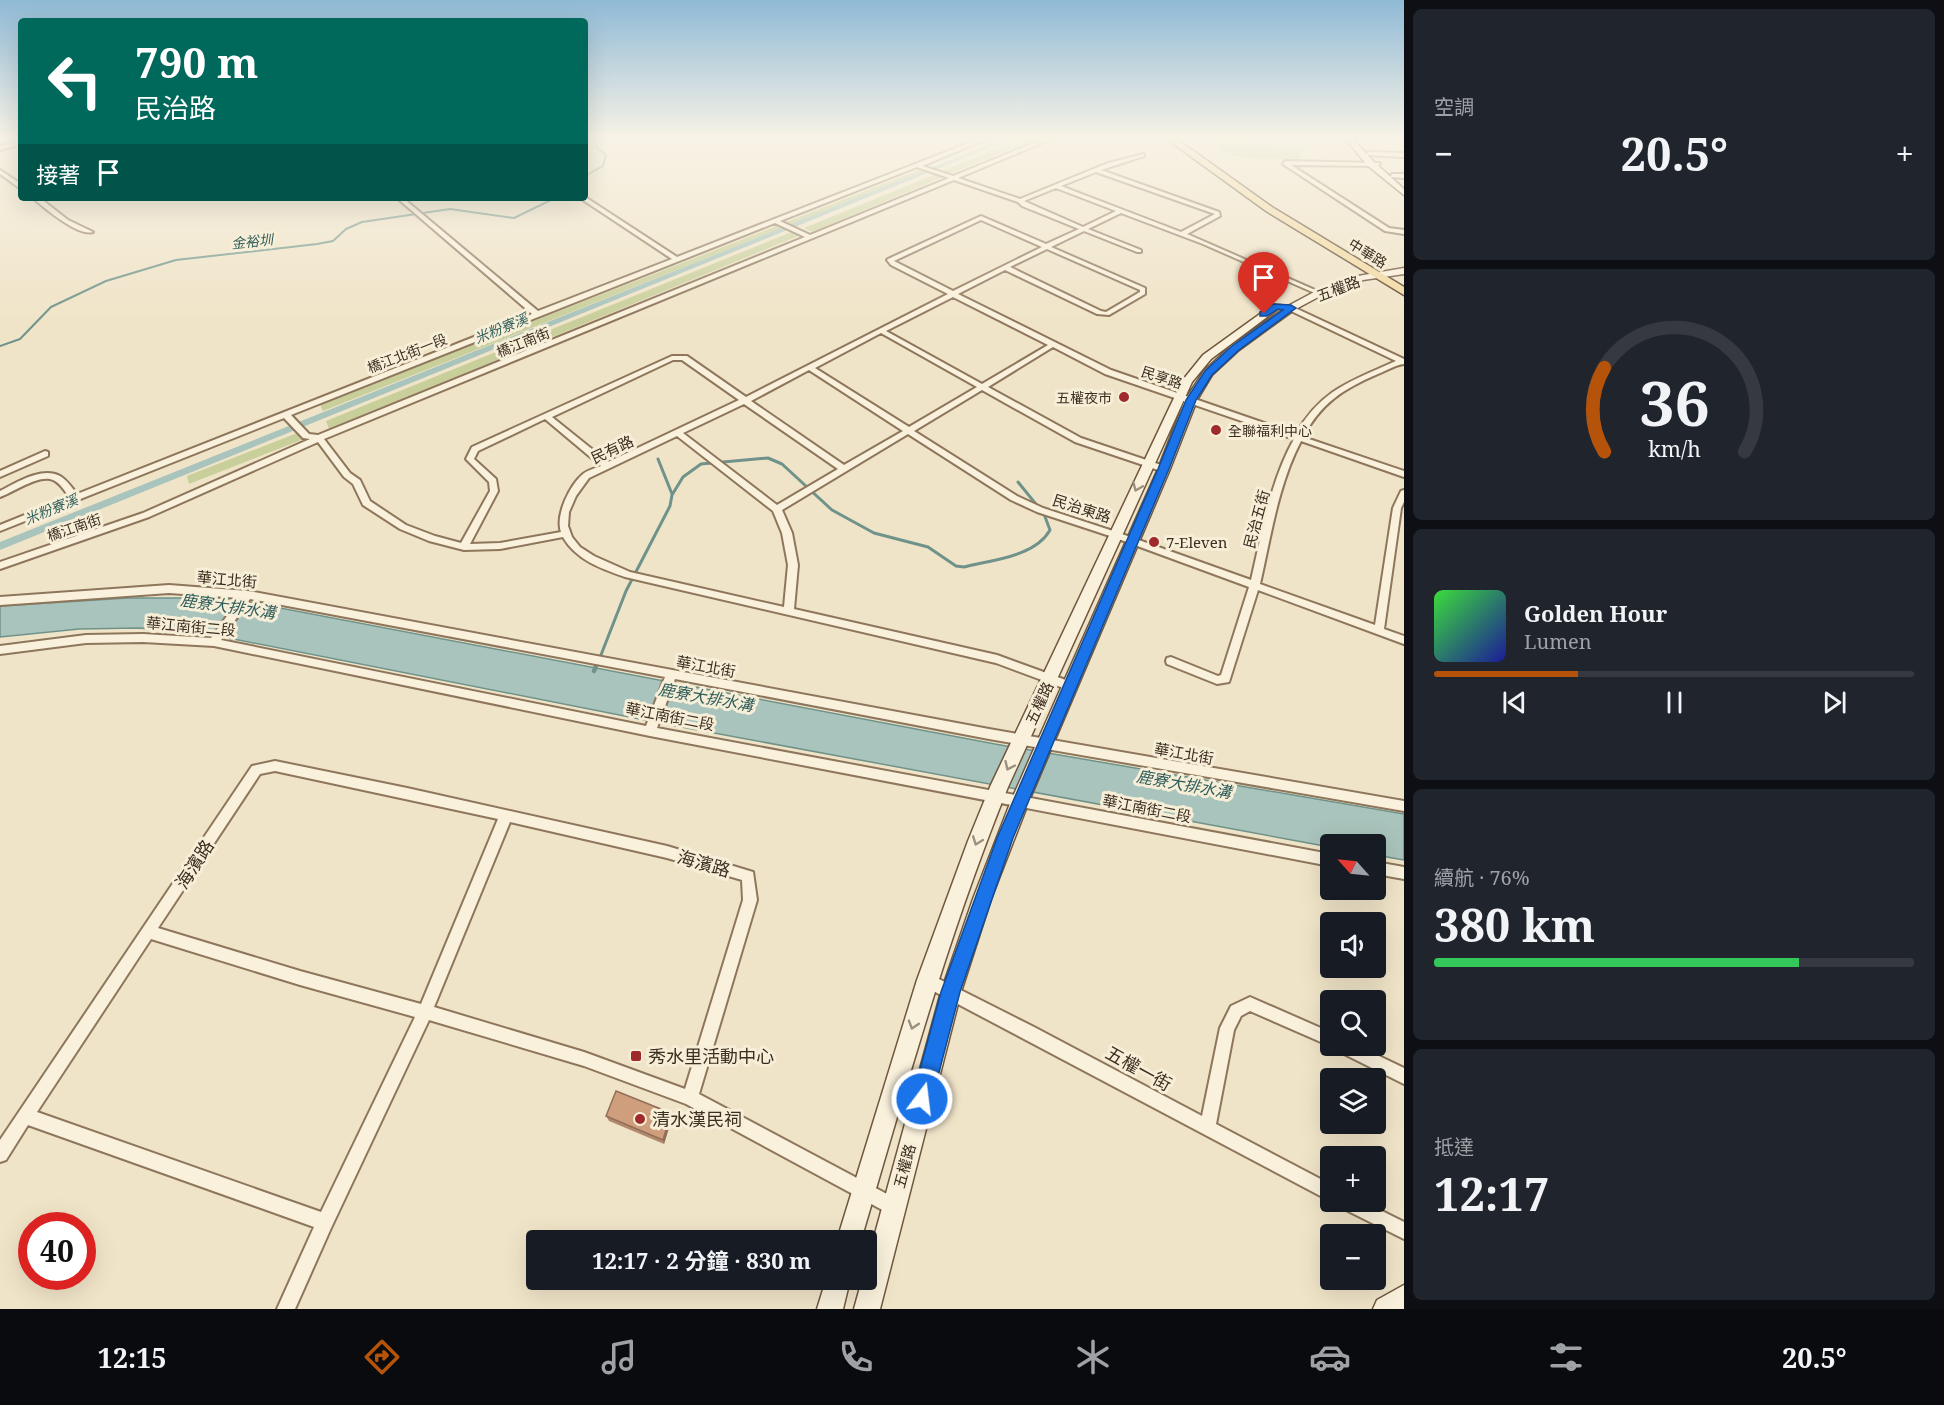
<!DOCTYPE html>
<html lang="zh-TW">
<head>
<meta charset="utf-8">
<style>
  :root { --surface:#171b24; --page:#20242c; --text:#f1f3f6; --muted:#9ea1a6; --line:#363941; --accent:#b45309 }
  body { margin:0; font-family:"Noto Serif","Noto Sans TC",serif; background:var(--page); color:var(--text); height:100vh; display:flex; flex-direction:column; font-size:22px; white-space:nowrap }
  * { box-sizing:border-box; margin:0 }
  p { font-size:20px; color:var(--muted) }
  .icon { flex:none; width:33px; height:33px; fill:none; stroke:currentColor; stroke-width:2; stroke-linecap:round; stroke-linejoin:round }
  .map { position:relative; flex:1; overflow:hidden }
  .sheet { display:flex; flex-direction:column; gap:9px; padding:9px; background:#0d0f14; width:540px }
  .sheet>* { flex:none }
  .banner { position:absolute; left:18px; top:18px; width:570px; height:183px; border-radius:6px; box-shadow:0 6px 24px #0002; background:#00695c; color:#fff; overflow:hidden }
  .needle { width:39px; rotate:297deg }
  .controls { position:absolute; left:1320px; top:834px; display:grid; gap:12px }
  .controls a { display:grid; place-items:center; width:66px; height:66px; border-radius:6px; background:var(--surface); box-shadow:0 6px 24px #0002; font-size:30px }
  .speed { position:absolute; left:18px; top:1212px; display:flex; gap:12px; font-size:30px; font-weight:700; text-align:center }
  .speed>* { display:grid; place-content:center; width:78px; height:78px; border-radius:50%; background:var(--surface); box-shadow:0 6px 24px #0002; line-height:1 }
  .speed .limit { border:9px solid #d22; background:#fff; color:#111 }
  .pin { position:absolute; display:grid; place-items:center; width:51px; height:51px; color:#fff; margin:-62px -26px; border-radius:50% 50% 50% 0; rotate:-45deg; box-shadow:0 0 6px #0007 }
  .pin .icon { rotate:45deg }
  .me { position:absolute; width:66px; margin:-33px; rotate:15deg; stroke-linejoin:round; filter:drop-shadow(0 0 4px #0008) }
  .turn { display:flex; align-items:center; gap:21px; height:126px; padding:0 18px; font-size:27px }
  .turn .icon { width:78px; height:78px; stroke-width:2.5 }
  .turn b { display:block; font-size:42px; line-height:51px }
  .then { display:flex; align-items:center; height:57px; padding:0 18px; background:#0003; gap:12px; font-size:22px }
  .big { font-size:45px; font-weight:700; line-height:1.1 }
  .sheet .tile { flex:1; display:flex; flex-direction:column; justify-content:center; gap:9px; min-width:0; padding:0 21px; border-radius:9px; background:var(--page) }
  .sheet .dial { align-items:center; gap:0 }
  .dial svg { height:156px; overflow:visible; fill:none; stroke:var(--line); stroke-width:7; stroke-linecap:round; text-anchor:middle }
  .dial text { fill:var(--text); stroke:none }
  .song { display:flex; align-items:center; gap:18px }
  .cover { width:72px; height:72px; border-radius:9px; background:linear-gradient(135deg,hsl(120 70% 55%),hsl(240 70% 35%)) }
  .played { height:6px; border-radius:3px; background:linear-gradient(90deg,var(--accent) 30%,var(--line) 30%) }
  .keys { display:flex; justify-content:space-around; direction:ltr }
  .heat { display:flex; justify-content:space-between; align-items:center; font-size:33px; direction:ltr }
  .charge { height:9px; border-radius:4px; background:linear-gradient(90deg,#34c759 76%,var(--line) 0) }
  .trip { position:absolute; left:526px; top:1230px; width:351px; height:60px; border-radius:6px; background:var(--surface); box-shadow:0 6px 24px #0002; font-weight:700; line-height:60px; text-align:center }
  .menu { display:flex; height:96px; justify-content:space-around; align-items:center; background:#090b0e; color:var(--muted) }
  .menu .icon { width:42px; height:42px }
  .menu .current { color:var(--accent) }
  .menu b { font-size:27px; color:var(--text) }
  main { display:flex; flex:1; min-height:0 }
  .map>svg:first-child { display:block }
  .green { fill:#c9cf9b }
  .water { fill:#a9c4bc; stroke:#6f938a; stroke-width:1.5 }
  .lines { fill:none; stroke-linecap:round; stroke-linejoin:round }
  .stream-far2 { stroke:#6f938a; stroke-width:2 }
  .stream-far1 { stroke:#6f938a; stroke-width:3 }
  .stream { stroke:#6f938a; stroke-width:4.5 }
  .canal { fill:#a9c4bc; fill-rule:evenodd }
  .street-casing { stroke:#8d765c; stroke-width:4 }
  .secondary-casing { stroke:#6f573f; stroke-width:3 }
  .primary-casing { stroke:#5b4430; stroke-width:3 }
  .street { fill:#faf1dc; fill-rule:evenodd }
  .secondary { fill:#faf1dc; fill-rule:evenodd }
  .primary { fill:#f3d9a0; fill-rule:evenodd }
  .wall { fill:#b2896c }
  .shaded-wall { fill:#916f58 }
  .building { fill:#cf9f7d; stroke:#916f58; stroke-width:1.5 }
  .oneway { stroke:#9c907e }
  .route { fill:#1a73e8; stroke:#114b97; stroke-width:1.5 }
  .poi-dot { fill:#9e2a2b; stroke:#f7eed8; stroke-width:2 }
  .labels { text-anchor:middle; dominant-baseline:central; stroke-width:6; stroke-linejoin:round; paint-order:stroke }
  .far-water-label { font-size:14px; font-style:italic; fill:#2f5d5a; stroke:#f7eed8 }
  .far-street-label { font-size:14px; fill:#3d2e20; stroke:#f7eed8 }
  .far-poi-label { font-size:14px; fill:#3d2e20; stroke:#f7eed8; text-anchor:end }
  .street-label { font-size:15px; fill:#3d2e20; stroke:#f7eed8 }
  .poi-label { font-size:15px; fill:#3d2e20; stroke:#f7eed8; text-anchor:start }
  .water-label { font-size:16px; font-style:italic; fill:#2f5d5a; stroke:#f7eed8 }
  .near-street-label { font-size:18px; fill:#3d2e20; stroke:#f7eed8 }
  .near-poi-label { font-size:18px; fill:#3d2e20; stroke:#f7eed8; text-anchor:start }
</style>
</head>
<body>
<main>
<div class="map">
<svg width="1404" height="1309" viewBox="0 0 1404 1309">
  <rect width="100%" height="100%" fill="#f0e4c8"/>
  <path class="green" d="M1026 137H1042L949 174 942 171Z
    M1206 139 1302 147 1305 150 1297 149 1302 156 1297 159C1277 160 1232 160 1217 148V143L1207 142Z
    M921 169 927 171 792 225 786 222Z
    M936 174 943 177 812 232 804 228Z
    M777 226 782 228 323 411 320 404Z
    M794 231 803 234 329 429 326 421Z
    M305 430 309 437 189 484 187 476Z"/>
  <path class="water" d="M128 598H228L995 744 1404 814V860L1376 855V844H1330V847L660 723 213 635 139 628 79 629 0 637V606Z"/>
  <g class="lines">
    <path class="stream-far2" d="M585 176 603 166 606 155 597 148 596 137
      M0 346 20 339 51 307 106 281 176 260 317 244 333 241 346 229 362 222 450 209 514 218 555 198"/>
    <path class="stream-far1" d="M658 459 672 494
      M599 660 626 591 670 506 672 495 683 477 701 464 768 458 782 464 832 510 874 533 928 547 956 566 964 567C991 560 1035 557 1050 530L1044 514 1018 482"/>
    <path class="stream" d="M594 671 599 658"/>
    <path class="canal" d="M1008 137H1016L0 550V542Z"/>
    <g class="street-casing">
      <path id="street" d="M984 137H992L922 166 953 176 1049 137H1056L958 178 1020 199 1108 163 1144 154V156L1101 170 1219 212 1220 216 1187 234 1322 293 1317 294 1203 244 1121 213 1088 229 1141 250V252H1137L1084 231 1051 247 1145 288V294L1109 315 1097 314 1005 270 958 294 1111 370 1296 434C1321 389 1352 381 1396 361L1289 310 1274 307V305L1293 307 1404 359V364C1395 365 1386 371 1378 374 1343 389 1321 403 1303 437L1404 471V477L1301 441C1278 485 1271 536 1260 584L1375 625 1393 508 1401 491 1404 490V502L1401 508 1384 629 1404 636V644L1258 590 1229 682 1217 684 1167 664 1166 661 1167 658 1171 657 1218 676 1221 675 1249 587 1113 537 1037 512 1011 500 908 434 782 510 792 533 798 565 794 609 997 655 1074 683 1075 686 1074 689H1066L996 663 625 577C602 569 576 560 563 537L500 549 464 550 429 541 400 529 363 505 353 484 344 477 318 442 149 517 0 569V562L143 513 310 439 303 438 284 418 0 531V525L69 497C65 491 60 483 53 480 39 474 14 492 0 497V491C16 483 42 466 60 476 67 480 72 488 77 494L532 314 397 198H403L538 311 672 259 580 198 585 197 677 257ZM917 167 949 178 810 235 780 221ZM1096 172 1215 214 1181 232 1061 186ZM954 180 1018 202 1022 206 1079 229 1046 244 981 216 888 259 887 260 891 265 948 294 746 397 687 356H672L472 447 466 459 489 482 490 491 461 543 435 536 406 525 370 501 360 480 350 473 324 439ZM1056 188 1116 211 1083 227 1024 201ZM981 220 1042 247 953 291 894 261ZM775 223 805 237 318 435 309 434 291 415ZM1047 249 1140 290V292L1106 312 1101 311 1010 267ZM953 297 1048 345 982 384 886 331ZM881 333 977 387 909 427 815 368ZM1053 347 1105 374 1294 439C1270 482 1262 533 1251 580L1119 533 1043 508 1017 496 914 431 982 390 1075 442 1161 471H1167V467L1081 438 988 387ZM673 360H682L739 400 608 462 552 417ZM809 370 903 431 844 465 751 401ZM744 404 838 469 777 505 683 433ZM545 419 601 466C596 468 588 470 583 474 570 485 555 515 561 532L500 543 470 544 498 491 496 479 474 459 478 451ZM677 436 773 511 782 533 788 565 784 607 630 572 594 556 580 547 572 537 568 526 569 512 576 496 589 478Z
        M21 141V144L0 150V146Z
        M1368 152 1404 153V157L1366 155Z
        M1285 161 1380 163 1378 166 1291 165 1389 228 1404 230V234L1385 231 1283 164Z
        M0 170 21 184V189L0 174Z
        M1392 174H1404V178L1390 177Z
        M33 198H40L68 220 93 232C79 237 44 208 33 198Z
        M45 451 48 452V456L0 477V471Z
        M169 585 248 591 989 729 1404 801V811L989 739 675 679 657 728 1330 854V866L650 736 214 646 143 642 86 643 0 654V646L86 635 143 634 211 638 240 598 169 593 0 605V597ZM250 599 665 677 646 726 221 640Z
        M275 761 407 788 667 846 753 872 757 900 699 1094 900 1201 902 1207 900 1213 894 1215 888 1213 686 1104 584 1066 429 1020 331 1228 295 1309H277L314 1227 28 1125 6 1160 0 1162V1140L252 766ZM275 771 498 819 421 1004 300 971 158 928 260 774ZM510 822 667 858 742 880 743 900 685 1089 584 1052 434 1007ZM151 939 300 985 415 1017 321 1212 37 1112Z
        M1376 862 1404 867V879L1376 874Z
        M927 973 1034 1027 1202 1116 1220 1028 1231 1006 1250 997 1330 1032V1046H1332H1330L1250 1011 1241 1016 1234 1030 1216 1124 1330 1184V1201L922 985 920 980 922 975Z
        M1336 1046H1358L1404 1068V1084L1338 1051Z
        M1340 1202H1364L1404 1222V1239L1342 1208Z"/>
    </g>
    <g class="secondary-casing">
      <path id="secondary" d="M1344 137H1351L1373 161 1404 189V195L1367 165Z
        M1404 268V274L1363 280 1322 295 1294 310 1239 350 1212 375 1197 400 1170 469 1029 801 991 899 961 992 880 1309H854L862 1280H867V1263L941 992 973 899 1011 801 1158 469 1185 400 1204 371 1231 346 1288 306 1316 291 1358 276Z
        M1271 306 1279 308 1211 359 1192 382 1008 787C948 935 906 1087 861 1240H837L917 980 968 841 990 787 1182 381 1203 355Z
        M826 1280H850L843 1309H817Z
        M1404 1285V1309H1373L1377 1300Z"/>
    </g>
    <g class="primary-casing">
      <path id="primary" d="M1164 137H1174L1272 207 1404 287V295L1266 211Z"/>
    </g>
    <use href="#street" class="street"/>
    <use href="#secondary" class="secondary"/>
    <use href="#primary" class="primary"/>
  </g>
  <path class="wall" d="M606 1116 672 1118 664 1144 609 1121Z"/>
  <path class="shaded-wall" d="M671 1113 672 1118 664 1144 663 1140Z"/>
  <path class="building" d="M616 1091 671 1113 663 1140 606 1116Z"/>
  <defs><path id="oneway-chevron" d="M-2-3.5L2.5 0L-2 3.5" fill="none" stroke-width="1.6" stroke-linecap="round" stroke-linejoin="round" transform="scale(1.5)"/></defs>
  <g class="oneway">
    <use href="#oneway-chevron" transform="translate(1137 487) rotate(113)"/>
    <use href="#oneway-chevron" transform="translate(1009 766) rotate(115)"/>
    <use href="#oneway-chevron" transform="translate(977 841) rotate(111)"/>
    <use href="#oneway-chevron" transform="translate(913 1025) rotate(107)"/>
  </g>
  <linearGradient id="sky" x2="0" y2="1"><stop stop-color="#8fbad6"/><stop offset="0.43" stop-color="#f8f3e6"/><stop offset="1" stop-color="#f8f3e6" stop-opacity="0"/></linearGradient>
  <rect width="1404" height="321" fill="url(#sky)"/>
  <path class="route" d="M1273 304 1291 305 1296 308 1239 350 1212 375 1196 400 1169 469 1013 838 960 992 932 1099 929 1106 922 1109 915 1106 912 1099 941 992 997 838 1158 469 1186 400 1205 371 1232 346 1283 310 1278 309 1267 316H1260V312Z"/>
  <g class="poi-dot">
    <circle cx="1124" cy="397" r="6"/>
    <circle cx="1216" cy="430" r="6"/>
    <circle cx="1154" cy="542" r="6"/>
    <rect x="630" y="1050" width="12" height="12" rx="3"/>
    <circle cx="640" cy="1119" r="6"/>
  </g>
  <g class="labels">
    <g class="far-water-label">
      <text transform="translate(252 241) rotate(-6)">金裕圳</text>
      <text transform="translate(501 328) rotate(-22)">米粉寮溪</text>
      <text transform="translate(51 509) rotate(-22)">米粉寮溪</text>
    </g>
    <g class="far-street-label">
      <text transform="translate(1368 253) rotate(32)">中華路</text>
      <text transform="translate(523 342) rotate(-22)">橋江南街</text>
      <text transform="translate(407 353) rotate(-21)">橋江北街一段</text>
      <text transform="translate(1162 377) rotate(18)">民享路</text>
      <text transform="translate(74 527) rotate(-19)">橋江南街</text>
    </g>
    <g class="far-poi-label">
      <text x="1112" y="397">五權夜市</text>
      <text x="1228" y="430" text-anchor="start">全聯福利中心</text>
    </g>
    <g class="street-label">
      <text transform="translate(1338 288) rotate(-21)">五權路</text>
      <text transform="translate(612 449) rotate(-25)">民有路</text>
      <text transform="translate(1082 508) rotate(18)">民治東路</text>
      <text transform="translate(1256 519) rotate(-75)">民治五街</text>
      <text transform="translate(227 579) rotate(5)">華江北街</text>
      <text transform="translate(191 626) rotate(5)">華江南街二段</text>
      <text transform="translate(706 666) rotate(10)">華江北街</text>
      <text transform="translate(1039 703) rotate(-65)">五權路</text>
      <text transform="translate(670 716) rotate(11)">華江南街二段</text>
      <text transform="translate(1184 753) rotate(10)">華江北街</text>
      <text transform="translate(1147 808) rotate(11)">華江南街二段</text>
      <text transform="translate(904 1166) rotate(-75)">五權路</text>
    </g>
    <g class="poi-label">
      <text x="1166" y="542">7-Eleven</text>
    </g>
    <g class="water-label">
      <text transform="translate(228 606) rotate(8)">鹿寮大排水溝</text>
      <text transform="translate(706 697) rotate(10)">鹿寮大排水溝</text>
      <text transform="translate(1184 784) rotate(10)">鹿寮大排水溝</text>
    </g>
    <g class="near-street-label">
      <text transform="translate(704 863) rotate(16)">海濱路</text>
      <text transform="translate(194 864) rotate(-57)">海濱路</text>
      <text transform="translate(1139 1068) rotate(29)">五權一街</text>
    </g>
    <g class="near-poi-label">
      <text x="648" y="1056">秀水里活動中心</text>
      <text x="652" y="1119">清水漢民祠</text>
    </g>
  </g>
</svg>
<div class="controls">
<a><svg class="needle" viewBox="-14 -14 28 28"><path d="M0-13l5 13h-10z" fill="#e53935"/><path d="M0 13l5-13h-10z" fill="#9ea1a6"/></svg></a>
<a><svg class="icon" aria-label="sound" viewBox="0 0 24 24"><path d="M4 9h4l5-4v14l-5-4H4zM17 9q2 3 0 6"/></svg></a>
<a><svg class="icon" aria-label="search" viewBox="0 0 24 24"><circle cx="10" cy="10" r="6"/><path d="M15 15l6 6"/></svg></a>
<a><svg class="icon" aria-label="layers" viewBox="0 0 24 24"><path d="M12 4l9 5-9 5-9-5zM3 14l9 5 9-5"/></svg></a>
<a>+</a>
<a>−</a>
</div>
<div class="speed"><div class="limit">40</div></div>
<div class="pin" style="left:1264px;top:314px;background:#d93025"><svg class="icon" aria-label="arrive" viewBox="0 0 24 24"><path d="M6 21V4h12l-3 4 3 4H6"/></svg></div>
<svg class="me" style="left:922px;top:1099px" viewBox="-20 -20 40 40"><circle r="17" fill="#1a73e8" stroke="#fff" stroke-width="3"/><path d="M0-11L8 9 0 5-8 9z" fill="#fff"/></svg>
<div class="trip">12:17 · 2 分鐘 · 830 m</div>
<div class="banner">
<div class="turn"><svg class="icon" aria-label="left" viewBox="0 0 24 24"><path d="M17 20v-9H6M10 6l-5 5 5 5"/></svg><div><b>790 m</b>民治路</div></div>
<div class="then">接著<svg class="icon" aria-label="arrive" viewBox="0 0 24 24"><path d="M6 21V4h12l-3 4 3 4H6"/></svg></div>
</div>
</div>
<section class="sheet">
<div class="tile"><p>空調</p>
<div class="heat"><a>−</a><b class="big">20.5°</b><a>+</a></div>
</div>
<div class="tile dial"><svg viewBox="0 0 100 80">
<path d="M14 69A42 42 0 1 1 86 69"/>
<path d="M14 69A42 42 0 0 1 14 26" stroke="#b45309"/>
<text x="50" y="56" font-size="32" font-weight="700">36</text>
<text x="50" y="72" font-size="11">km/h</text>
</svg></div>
<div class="tile">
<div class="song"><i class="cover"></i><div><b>Golden Hour</b><p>Lumen</p></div></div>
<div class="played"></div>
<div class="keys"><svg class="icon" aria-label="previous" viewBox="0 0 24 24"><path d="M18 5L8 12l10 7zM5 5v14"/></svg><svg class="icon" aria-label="pause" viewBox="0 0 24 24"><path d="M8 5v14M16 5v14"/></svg><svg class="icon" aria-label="next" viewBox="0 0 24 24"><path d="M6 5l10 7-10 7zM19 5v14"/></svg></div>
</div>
<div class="tile"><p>續航 · 76%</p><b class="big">380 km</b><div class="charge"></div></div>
<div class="tile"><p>抵達</p><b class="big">12:17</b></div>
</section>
</main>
<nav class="menu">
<b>12:15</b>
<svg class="icon current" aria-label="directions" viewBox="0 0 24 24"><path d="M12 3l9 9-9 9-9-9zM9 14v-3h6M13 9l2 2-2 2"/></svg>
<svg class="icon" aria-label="music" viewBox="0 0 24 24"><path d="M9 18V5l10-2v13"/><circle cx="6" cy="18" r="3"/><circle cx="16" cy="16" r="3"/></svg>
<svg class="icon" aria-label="phone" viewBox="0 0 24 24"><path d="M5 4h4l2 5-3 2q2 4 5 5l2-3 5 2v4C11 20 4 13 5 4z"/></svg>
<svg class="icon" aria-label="climate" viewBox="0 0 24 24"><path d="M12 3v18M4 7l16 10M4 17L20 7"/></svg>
<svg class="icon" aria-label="car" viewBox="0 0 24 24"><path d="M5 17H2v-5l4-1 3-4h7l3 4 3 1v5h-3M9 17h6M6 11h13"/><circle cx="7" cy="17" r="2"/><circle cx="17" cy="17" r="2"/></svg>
<svg class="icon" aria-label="filters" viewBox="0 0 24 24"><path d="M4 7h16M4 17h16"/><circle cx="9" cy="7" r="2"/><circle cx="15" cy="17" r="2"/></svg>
<b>20.5°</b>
</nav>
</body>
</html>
